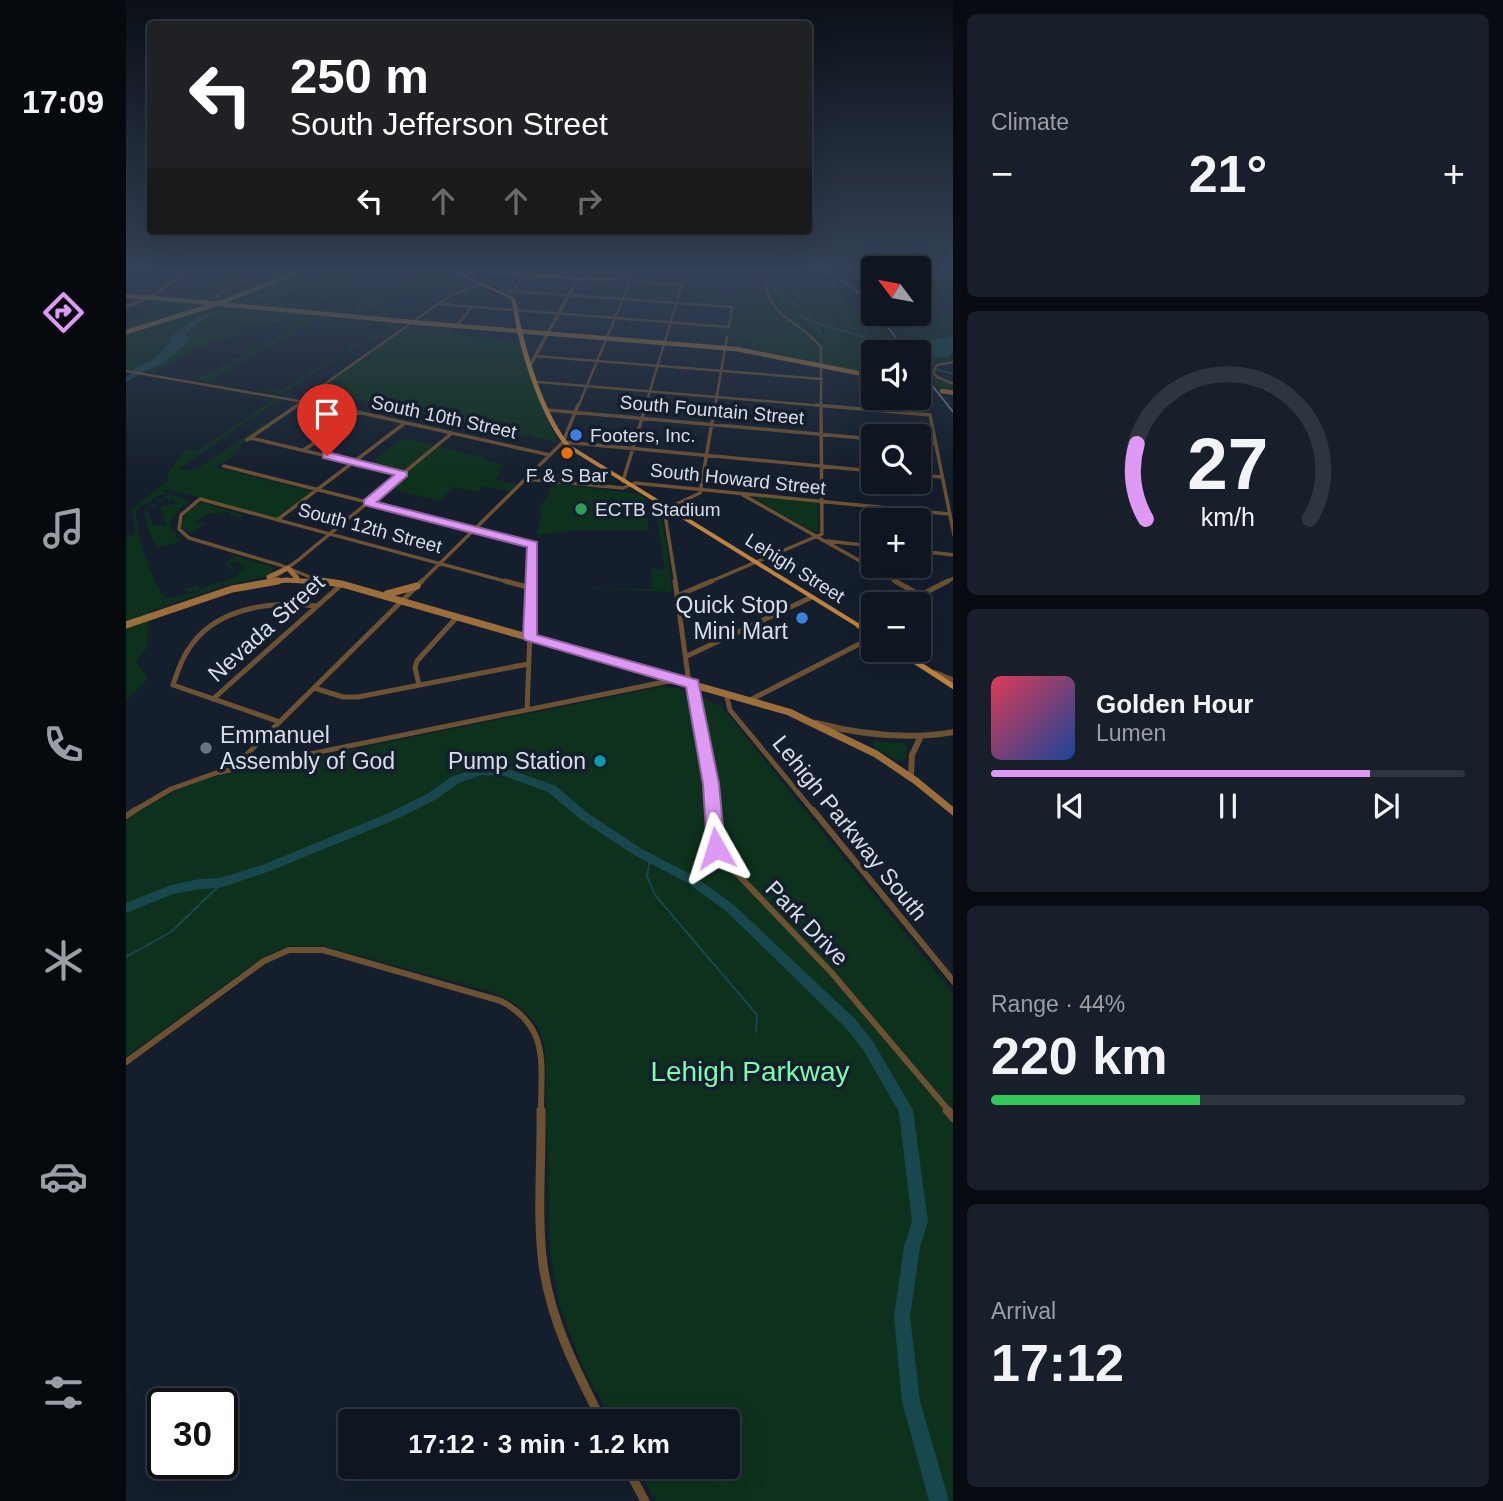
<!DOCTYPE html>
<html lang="en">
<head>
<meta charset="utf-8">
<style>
  :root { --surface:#0f1621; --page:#181f2a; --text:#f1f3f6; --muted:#9b9fa5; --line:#2f353f; --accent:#dd99f4 }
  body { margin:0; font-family:Helvetica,sans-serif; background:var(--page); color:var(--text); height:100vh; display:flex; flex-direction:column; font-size:26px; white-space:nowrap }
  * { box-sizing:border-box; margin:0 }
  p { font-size:23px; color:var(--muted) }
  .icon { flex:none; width:38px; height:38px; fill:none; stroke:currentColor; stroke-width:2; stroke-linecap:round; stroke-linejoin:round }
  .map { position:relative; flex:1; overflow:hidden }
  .drawer { display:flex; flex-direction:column; gap:14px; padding:14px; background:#080c12; width:550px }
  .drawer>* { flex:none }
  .hud { position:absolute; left:21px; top:21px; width:665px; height:214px; border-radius:7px; box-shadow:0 7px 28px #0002,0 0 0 2px var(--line); background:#202124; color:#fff; overflow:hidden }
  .needle { width:46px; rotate:302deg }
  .fabs { position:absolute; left:735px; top:256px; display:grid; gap:14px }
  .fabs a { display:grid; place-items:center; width:70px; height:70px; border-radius:7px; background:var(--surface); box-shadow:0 7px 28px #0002,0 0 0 2px var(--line); font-size:35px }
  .speed { position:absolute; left:21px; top:1388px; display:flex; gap:14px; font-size:35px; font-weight:700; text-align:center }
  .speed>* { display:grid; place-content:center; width:91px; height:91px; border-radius:50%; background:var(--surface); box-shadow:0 7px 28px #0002,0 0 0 2px var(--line); line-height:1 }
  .speed .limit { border:4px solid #111; border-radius:10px; background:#fff; color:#111 }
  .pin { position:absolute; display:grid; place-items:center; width:60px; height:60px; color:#fff; margin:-72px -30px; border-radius:50% 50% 50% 0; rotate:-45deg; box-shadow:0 0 7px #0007 }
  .pin .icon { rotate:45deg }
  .me { position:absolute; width:77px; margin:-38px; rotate:354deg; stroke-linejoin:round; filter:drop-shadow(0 0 5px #0008) }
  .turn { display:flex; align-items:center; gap:24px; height:147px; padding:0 28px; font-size:32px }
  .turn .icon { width:91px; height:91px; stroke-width:2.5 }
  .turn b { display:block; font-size:49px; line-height:60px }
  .lanes { display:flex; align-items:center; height:66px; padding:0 28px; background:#0003; justify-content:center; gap:35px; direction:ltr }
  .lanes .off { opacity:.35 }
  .big { font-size:52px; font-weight:800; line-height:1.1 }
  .drawer .tile { flex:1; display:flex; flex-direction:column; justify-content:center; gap:10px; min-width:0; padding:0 24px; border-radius:10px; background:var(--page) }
  .drawer .dial { align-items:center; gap:0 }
  .dial svg { height:182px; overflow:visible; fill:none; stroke:var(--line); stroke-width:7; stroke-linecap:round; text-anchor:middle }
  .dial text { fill:var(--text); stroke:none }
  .song { display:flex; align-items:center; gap:21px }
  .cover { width:84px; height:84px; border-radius:10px; background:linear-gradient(135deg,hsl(350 70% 55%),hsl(220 70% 35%)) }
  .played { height:7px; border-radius:4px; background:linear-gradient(90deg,var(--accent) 80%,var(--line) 80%) }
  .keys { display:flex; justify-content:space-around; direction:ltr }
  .heat { display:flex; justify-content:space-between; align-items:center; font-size:38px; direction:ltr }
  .charge { height:10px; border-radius:5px; background:linear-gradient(90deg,#34c759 44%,var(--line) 0) }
  .trip { position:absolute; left:212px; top:1409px; width:402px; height:70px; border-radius:7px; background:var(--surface); box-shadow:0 7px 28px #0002,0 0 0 2px var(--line); font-weight:800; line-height:70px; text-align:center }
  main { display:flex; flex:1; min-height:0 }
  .menu { display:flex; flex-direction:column; width:126px; justify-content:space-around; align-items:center; background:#06090d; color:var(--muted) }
  .menu .icon { width:49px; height:49px }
  .menu .active { color:var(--accent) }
  .menu b { font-size:32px; color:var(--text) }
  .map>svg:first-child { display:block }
  .green { fill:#0d311c }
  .water { fill:#18484d }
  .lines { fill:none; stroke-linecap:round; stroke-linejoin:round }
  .stream { stroke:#18484d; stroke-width:2 }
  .river { fill:#18484d; fill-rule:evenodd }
  .minor-far4 { stroke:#6d5133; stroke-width:2.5 }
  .minor-far3 { stroke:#6d5133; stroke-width:3.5 }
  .minor-far2 { stroke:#6d5133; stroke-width:5 }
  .minor-far1 { stroke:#6d5133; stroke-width:6 }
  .minor { stroke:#6d5133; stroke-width:9 }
  .tertiary-far1 { stroke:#6d5133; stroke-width:3.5 }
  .tertiary { stroke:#6d5133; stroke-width:6 }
  .secondary-far2 { stroke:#9b6e3c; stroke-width:4.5 }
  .secondary-far1 { stroke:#9b6e3c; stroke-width:5 }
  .secondary { stroke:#9b6e3c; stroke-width:7 }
  .primary { fill:#be8341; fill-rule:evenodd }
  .rail { stroke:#6d7681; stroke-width:2 }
  .secondary-bridge { stroke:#9b6e3c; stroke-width:4.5 }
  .route { fill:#dd99f4; stroke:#90639f; stroke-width:2 }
  .shop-dot { fill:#3f7fe0; stroke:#141e2c; stroke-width:2.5 }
  .food-dot { fill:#e8710a; stroke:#141e2c; stroke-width:2.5 }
  .leisure-dot { fill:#2e9e5b; stroke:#141e2c; stroke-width:2.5 }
  .worship-dot { fill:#6b7280; stroke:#141e2c; stroke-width:2.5 }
  .culture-dot { fill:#0f9aa8; stroke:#141e2c; stroke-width:2.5 }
  .labels { text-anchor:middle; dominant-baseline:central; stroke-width:7; stroke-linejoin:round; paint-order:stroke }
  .far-street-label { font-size:19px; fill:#d7dee7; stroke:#141e2c }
  .far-poi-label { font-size:19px; fill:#d7dee7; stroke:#141e2c; text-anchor:start }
  .poi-label { font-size:23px; fill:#d7dee7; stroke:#141e2c; text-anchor:end }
  .street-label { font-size:23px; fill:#d7dee7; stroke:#141e2c }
  .near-park-label { font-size:28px; fill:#7bfdaf; stroke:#141e2c }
</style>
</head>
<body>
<main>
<nav class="menu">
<b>17:09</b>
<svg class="icon active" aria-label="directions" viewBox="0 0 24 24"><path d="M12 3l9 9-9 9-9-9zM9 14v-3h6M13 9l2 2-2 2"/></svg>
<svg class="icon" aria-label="music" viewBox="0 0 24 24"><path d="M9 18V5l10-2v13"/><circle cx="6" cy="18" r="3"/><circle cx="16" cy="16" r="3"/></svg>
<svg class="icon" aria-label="phone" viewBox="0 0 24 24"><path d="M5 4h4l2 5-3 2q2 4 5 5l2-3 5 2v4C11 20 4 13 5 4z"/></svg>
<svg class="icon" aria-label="climate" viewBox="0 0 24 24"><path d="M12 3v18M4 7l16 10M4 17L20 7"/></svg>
<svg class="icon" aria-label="car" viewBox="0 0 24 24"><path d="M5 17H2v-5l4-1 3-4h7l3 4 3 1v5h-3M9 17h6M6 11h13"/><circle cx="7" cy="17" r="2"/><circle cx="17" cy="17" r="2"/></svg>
<svg class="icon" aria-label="filters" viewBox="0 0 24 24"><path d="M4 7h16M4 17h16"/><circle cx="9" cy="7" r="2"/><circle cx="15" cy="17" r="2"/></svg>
</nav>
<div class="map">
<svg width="828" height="1501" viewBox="0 0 828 1501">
  <rect width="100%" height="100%" fill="#141e2c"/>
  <path class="green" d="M77 272H121L114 277 122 278 87 293 84 297 102 296 99 294 106 295 142 278 136 275 169 272 93 302 0 331V322L27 312 20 308 28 304 22 302 2 311 0 308C38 294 63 303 98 279L92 273Z
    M175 272H189L178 283 170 286 80 314 60 324 44 338 45 341C33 352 19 372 0 370V333L95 304Z
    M196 272H207L210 276 228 272 226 275 237 277 253 272 204 300 162 294 151 301 192 307 173 309 169 312 196 308 217 314 245 297 237 294 251 288 242 294C255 296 274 289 282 280H268C286 271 313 271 330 274L321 277 325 279 319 282 332 286 333 290 306 285 292 294 278 291 255 302 254 308H243L237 315 249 316 258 308 294 304 278 315H251L282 320 305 306 277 325 221 317 188 319 183 325 85 379 90 381 88 383 56 378 70 379 92 369 174 323 168 319 139 326 119 325 115 328 119 333 71 347 28 374 22 373 60 344 64 339 59 333C72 324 81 316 96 310 130 297 169 297 196 272Z
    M608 272 610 276 608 279 612 281 613 288 636 289 634 274 636 289 624 290 630 298 643 302 639 276 633 272H651L653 281 664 288 710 292 731 314 736 311H744L775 352H747V375L633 350 637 346 631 345 630 350 620 348 628 344 619 342 620 339H617V348L608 347 613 344 609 342 612 338H603L602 334 581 335V326L583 331 592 332 593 329 586 326 604 328 608 308H614L613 313H619L617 310 620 307 617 306 624 303 611 300 612 305 556 302V297L574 295 608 302 611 292 601 285 604 275Z
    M705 272H747V305L734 289Z
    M796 273 827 277 815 280 819 287 823 288 822 290 827 291H822L814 299 809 312 827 315V361L810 363 804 371 808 378 827 385V390L814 389 793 362V352H784L754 313H793V292L815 291 807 276 793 275Z
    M294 319 330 322 301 321 291 327 327 328 324 331 332 334 393 342 431 442 191 391Z
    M256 322 276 326 214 356 156 394 128 390 154 391 213 355 266 327Z
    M149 398 154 399 54 468 63 471 71 469 137 424 140 425 119 440 103 460 87 467 185 491 150 518 41 489 37 491 41 492 10 509C8 532 26 581 40 599L74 591 61 592 55 585 60 589 71 585 74 589 113 576 110 572 118 570 116 565 122 562 115 564 110 561 103 563 109 571 99 573 106 570 99 564 109 556 144 566 147 570 141 576 99 586 95 583 97 586 23 612 21 648 10 662 23 678 0 700V531L1 536 9 534 6 509 41 481 42 472 60 449 71 451Z
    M276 438 358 457 357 460 378 465 370 471 375 473 369 479 391 484 383 492 358 486 351 492 328 487 313 501 262 488 278 475 242 465Z
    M426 483 512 494 519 498 523 530H453L411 535 415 512 413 507 422 495Z
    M44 494 64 501C54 509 42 515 45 530L56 541 31 548 22 529 18 510 19 508 22 514 21 507 36 498 37 501 28 503 29 506 21 509 27 526 40 525 35 508 50 503 48 499 38 500V497Z
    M630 497 691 503 692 532 686 531 628 498Z
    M75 503H77L119 515 115 518 104 515V512L82 514 70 522 77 524 84 521 63 534 56 526C56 514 65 508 75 503Z
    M529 506 531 508 540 539 546 592 450 588 526 589 525 569H539Z
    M534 687 552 688 595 706 827 993V1501H530L510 1467 602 1466V1421H486L455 1363 434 1307 424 1253 419 1048C410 1016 398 1007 369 993L197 946H165L141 955 108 978 0 1057V820C26 802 53 788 83 778Z
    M748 741 778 743 782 747 779 759 770 760 747 746Z"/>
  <path class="water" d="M189 272H196C169 297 130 297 96 310 81 316 72 324 59 333L64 339 60 342 62 343C43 356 30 375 5 371L29 358 45 341 44 338 60 324 80 314 170 286 178 283Z
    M827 337V352L823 357H811L796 344 802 340Z"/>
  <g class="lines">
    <path class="stream" d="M644 272V287L655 297 674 307V316C704 332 739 330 764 352
      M646 283 680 301
      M690 327 695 334
      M796 366 828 374
      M524 859 521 876 529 895 631 1015 630 1032
      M0 957 45 932 97 882"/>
    <path class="river" d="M22 365 25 367 24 368 0 382V377Z
      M354 767 379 768 430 786 463 814 516 849 568 876 608 905 729 1019 746 1040 787 1110 802 1222 794 1247 784 1317 794 1401 823 1501H803L776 1401 768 1317 778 1247 786 1222 773 1112 736 1048 719 1027 600 911 560 882 508 855 455 820 422 792 378 776 355 775 333 783 309 800 273 818 147 870 94 888 74 889 47 894 0 913V903L45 885 74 879 94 878 139 864 265 812 301 794 325 777Z"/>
    <path class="minor-far4" d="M630 272 638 277C644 322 671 317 695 347V407
      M498 278 504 282 556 285 519 407
      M384 295 400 272
      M91 297 93 293 134 272
      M313 304 603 327 606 307 372 290
      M330 326 346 307
      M409 356 696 379
      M828 362 811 365 807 372 811 377 828 384
      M0 371 207 407
      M412 382 711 407
      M751 397 753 407
      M176 400 325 295 358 284
      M169 407 178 401
      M452 407 504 282
      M589 407 601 337"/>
    <path class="minor-far3" d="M200 405 424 455
      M690 405 804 415 828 535
      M752 405 753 410
      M422 410 747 439
      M125 438 277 474
      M121 440 172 405
      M437 442 747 471
      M793 443 810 444
      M178 450 232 412
      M98 466 407 544 406 583
      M793 475 816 477
      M400 479 497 488 509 483 823 514
      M497 481 520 405
      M617 495 773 583
      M151 520 279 423
      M701 541 747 546
      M793 551 828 555
      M189 579 154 565 63 538 53 529 55 515 74 499 386 583
      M144 580 171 561 326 433
      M294 583 437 442 452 405
      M550 583 539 515 542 508 574 493 589 405
      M581 583 696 534 695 405
      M818 583 828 578"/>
    <path class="minor-far2" d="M379 581 405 588
      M549 581 563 683
      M769 581 794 595
      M553 595 586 581
      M777 604 822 581
      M732 626 747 618
      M561 656 686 597
      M567 684 585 784 587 812
      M293 685 289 668 291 661 331 617
      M188 688 217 697H232L402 664
      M600 693 604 710 688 812
      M87 699 216 584
      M624 700 747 637
      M401 710 406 581
      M154 722 47 685C51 673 55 660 62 650 88 608 145 600 190 606
      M106 769 296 581
      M6 812 45 789 90 773 548 680"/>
    <path class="minor-far1" d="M586 810 588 839 595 857 705 972 823 1111
      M687 810 828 982
      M0 816 9 810
      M0 1062 138 961 163 950H197L375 1001C424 1027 415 1064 415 1111"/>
    <path class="minor" d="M415 1110C416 1160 410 1222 418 1271 427 1326 451 1372 476 1421
      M821 1110 828 1118
      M500 1466 519 1501"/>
    <path class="tertiary-far1" d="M0 307 23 298 61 272
      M405 364 452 278"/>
    <path class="tertiary" d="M809 673 828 681
      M690 723C736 735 781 740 828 732
      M785 776 786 755 794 738"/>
    <path class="secondary-far2" d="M0 296 29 298
      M295 323 610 349 747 376
      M0 332 97 302 172 272
      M793 386 805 389
      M816 391 828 393"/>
    <path class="secondary-far1" d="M143 577 162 568 171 578
      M137 583 160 580 208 583"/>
    <path class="secondary" d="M195 581 216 584 663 712 750 754 790 781 828 812
      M261 594 291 586
      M0 625 106 589 152 581"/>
    <path class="primary" d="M327 272H332L389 298C392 309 393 319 396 330 404 365 421 417 444 445L747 632V637L440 447C416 418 400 368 391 331 389 320 388 309 385 299Z
      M353 272H370L474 278 492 277 503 272H507L502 277 495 279 474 281 355 273Z
      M797 272 828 274V276L799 273Z
      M765 649H775L828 684V690Z"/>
    <path class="rail" d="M699 272 728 288 747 311
      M751 313 781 352
      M793 369 828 413"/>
    <path class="secondary-bridge" d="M29 298 295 323"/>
  </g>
  <linearGradient id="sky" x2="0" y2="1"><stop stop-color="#0b1018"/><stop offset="0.56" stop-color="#344156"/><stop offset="1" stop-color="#344156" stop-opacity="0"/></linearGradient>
  <rect width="828" height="482" fill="url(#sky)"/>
  <path class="route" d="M201 452 281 472V476L251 502 411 542V635L572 680 593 784 599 848 596 853H584L581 848 577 784 560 687 399 640 397 637 401 547 238 505V500L268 475 197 458V453Z"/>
  <g class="shop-dot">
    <circle cx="450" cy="435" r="7"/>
    <circle cx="676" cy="618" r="7"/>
  </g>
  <circle class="food-dot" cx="441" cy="453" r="7"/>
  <circle class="leisure-dot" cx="455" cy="509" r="7"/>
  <circle class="worship-dot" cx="80" cy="748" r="7"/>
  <circle class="culture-dot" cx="474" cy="761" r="7"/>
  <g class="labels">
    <g class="far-street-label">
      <text transform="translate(586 410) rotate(5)">South Fountain Street</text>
      <text transform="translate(318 417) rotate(12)">South 10th Street</text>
      <text transform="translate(612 479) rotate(6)">South Howard Street</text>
      <text transform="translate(244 528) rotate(15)">South 12th Street</text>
      <text transform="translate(669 568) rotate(32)">Lehigh Street</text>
    </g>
    <g class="far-poi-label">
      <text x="464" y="435">Footers, Inc.</text>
      <text x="441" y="475" text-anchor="middle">F &amp; S Bar</text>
      <text x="469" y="509">ECTB Stadium</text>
    </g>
    <g class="poi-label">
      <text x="662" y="605">Quick Stop<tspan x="662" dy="26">Mini Mart</tspan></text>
      <text x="94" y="735" text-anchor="start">Emmanuel<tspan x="94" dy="26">Assembly of God</tspan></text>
      <text x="460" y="761">Pump Station</text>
    </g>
    <g class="street-label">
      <text transform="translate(140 628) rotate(-42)">Nevada Street</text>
      <text transform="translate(724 828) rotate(51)">Lehigh Parkway South</text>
      <text transform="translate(681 923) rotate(46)">Park Drive</text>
    </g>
    <g class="near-park-label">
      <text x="624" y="1071">Lehigh Parkway</text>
    </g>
  </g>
</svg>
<div class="fabs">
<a><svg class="needle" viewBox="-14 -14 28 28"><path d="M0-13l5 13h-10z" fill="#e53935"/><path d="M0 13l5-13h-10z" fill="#9b9fa5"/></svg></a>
<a><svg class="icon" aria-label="sound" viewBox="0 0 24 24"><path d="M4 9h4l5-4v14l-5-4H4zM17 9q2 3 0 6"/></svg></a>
<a><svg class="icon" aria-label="search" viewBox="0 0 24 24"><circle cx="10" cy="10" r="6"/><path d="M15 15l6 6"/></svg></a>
<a>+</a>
<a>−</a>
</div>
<div class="speed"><div class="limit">30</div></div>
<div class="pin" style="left:201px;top:456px;background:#d93025"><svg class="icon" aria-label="arrive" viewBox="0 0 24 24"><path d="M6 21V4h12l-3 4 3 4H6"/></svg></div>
<svg class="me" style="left:590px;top:848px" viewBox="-20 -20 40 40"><path d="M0-17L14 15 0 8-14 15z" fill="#dd99f4" stroke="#fff" stroke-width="4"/></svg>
<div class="trip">17:12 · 3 min · 1.2 km</div>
<div class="hud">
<div class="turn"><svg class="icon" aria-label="left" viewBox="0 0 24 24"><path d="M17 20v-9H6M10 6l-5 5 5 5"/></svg><div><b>250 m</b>South Jefferson Street</div></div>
<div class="lanes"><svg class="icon" aria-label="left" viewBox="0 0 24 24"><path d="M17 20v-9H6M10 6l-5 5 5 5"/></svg><svg class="icon off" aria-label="ahead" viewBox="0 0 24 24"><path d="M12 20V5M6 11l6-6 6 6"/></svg><svg class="icon off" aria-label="ahead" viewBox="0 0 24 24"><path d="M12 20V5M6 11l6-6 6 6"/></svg><svg class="icon off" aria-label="right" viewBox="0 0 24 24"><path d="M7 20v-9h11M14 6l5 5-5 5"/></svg></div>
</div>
</div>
<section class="drawer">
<div class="tile"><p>Climate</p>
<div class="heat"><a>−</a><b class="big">21°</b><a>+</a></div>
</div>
<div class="tile dial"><svg viewBox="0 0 100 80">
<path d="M14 69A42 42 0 1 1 86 69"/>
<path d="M14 69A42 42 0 0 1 10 36" stroke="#dd99f4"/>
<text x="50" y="56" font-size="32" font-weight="700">27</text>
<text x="50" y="72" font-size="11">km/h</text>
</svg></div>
<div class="tile">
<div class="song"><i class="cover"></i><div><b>Golden Hour</b><p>Lumen</p></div></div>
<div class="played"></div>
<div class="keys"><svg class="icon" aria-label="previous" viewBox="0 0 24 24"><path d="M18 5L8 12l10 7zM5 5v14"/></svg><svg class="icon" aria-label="pause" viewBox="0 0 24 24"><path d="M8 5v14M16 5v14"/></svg><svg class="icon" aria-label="next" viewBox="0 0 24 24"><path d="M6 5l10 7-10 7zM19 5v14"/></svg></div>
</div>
<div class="tile"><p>Range · 44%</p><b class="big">220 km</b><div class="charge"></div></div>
<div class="tile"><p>Arrival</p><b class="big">17:12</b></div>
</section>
</main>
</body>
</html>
